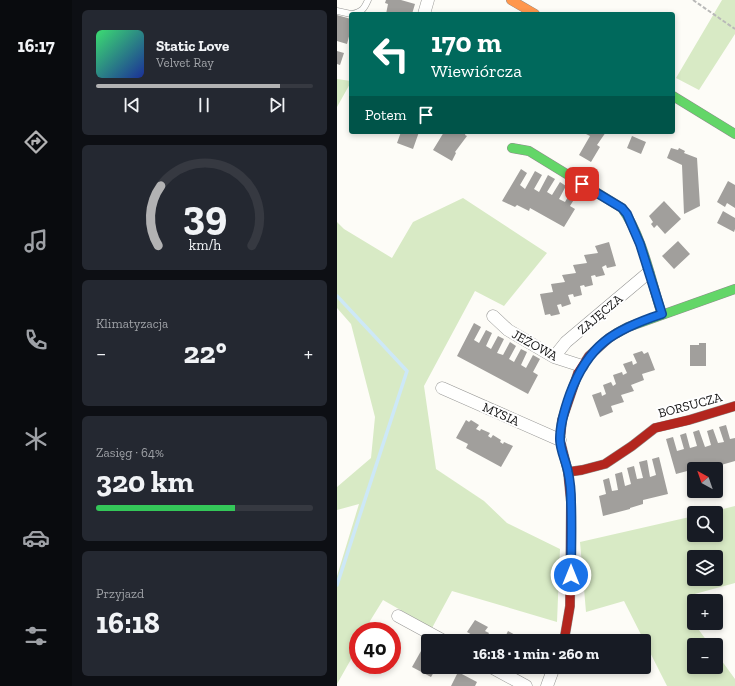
<!DOCTYPE html>
<html lang="pl">
<head>
<meta charset="utf-8">
<style>
  :root { --surface:#171b24; --page:#242831; --text:#f1f3f6; --muted:#9ea1a6; --line:#363941; --accent:#b2b2b3 }
  body { margin:0; font-family:"Zilla Slab",serif; background:var(--page); color:var(--text); height:100vh; display:flex; flex-direction:column; font-size:15px; white-space:nowrap }
  * { box-sizing:border-box; margin:0 }
  p { font-size:13px; color:var(--muted) }
  .icon { flex:none; width:22px; height:22px; fill:none; stroke:currentColor; stroke-width:2; stroke-linecap:round; stroke-linejoin:round }
  .map { position:relative; flex:1; overflow:hidden }
  .panel { display:flex; flex-direction:column; gap:10px; padding:10px; background:#0d0f14; width:265px }
  .panel>* { flex:none }
  .guide { position:absolute; left:12px; top:12px; width:326px; height:122px; border-radius:4px; box-shadow:0 2px 6px #0003; background:#00695c; color:#fff; overflow:hidden }
  .needle { width:26px; rotate:320deg }
  .buttons { position:absolute; left:350px; top:462px; display:grid; gap:8px }
  .buttons a { display:grid; place-items:center; width:36px; height:36px; border-radius:4px; background:var(--surface); box-shadow:0 2px 6px #0003; font-size:20px }
  .speed { position:absolute; left:12px; top:622px; display:flex; gap:8px; font-size:20px; font-weight:700; text-align:center }
  .speed>* { display:grid; place-content:center; width:52px; height:52px; border-radius:50%; background:var(--surface); box-shadow:0 2px 6px #0003; line-height:1 }
  .speed .limit { border:6px solid #d22; background:#fff; color:#111 }
  .pin { position:absolute; display:grid; place-items:center; width:34px; height:34px; color:#fff; margin:-17px; border-radius:8px; box-shadow:0 2px 6px #0006 }
  .me { position:absolute; width:44px; margin:-22px; rotate:0deg; stroke-linejoin:round; filter:drop-shadow(0 0 3px #0008) }
  .turn { display:flex; align-items:center; gap:14px; height:84px; padding:0 16px; font-size:18px }
  .turn .icon { width:52px; height:52px; stroke-width:2.5 }
  .turn b { display:block; font-size:28px; line-height:34px }
  .then { display:flex; align-items:center; height:38px; padding:0 16px; background:#0003; gap:8px; font-size:15px }
  .big { font-size:30px; font-weight:700; line-height:1.1 }
  .panel .widget { flex:1; display:flex; flex-direction:column; justify-content:center; gap:6px; min-width:0; padding:0 14px; border-radius:6px; background:var(--page) }
  .panel .dial { align-items:center; gap:0 }
  .dial svg { height:104px; overflow:visible; fill:none; stroke:var(--line); stroke-width:7; stroke-linecap:round; text-anchor:middle }
  .dial text { fill:var(--text); stroke:none }
  .song { display:flex; align-items:center; gap:12px }
  .cover { width:48px; height:48px; border-radius:6px; background:linear-gradient(135deg,hsl(140 70% 55%),hsl(230 70% 35%)) }
  .played { height:4px; border-radius:2px; background:linear-gradient(90deg,var(--accent) 85%,var(--line) 85%) }
  .keys { display:flex; justify-content:space-around; direction:ltr }
  .heat { display:flex; justify-content:space-between; align-items:center; font-size:22px; direction:ltr }
  .charge { height:6px; border-radius:3px; background:linear-gradient(90deg,#34c759 64%,var(--line) 0) }
  .trip { position:absolute; left:84px; top:634px; width:230px; height:40px; border-radius:4px; background:var(--surface); box-shadow:0 2px 6px #0003; font-weight:700; line-height:40px; text-align:center }
  main { display:flex; flex:1; min-height:0 }
  .menu { display:flex; flex-direction:column; width:72px; justify-content:space-around; align-items:center; background:#090b0e; color:var(--muted) }
  .menu .icon { width:28px; height:28px }
  .menu .current { color:var(--accent) }
  .menu b { font-size:18px; color:var(--text) }
  .map>svg:first-child { display:block }
  .forest { fill:#d8eac5; fill-rule:evenodd }
  .lines { fill:none; stroke-linecap:round; stroke-linejoin:round }
  .stream { stroke:#cde8f7; stroke-width:3.5 }
  .building { fill:#a19f9c }
  .lane-casing { stroke:#979795; stroke-width:7 }
  .street-casing { stroke:#979795; stroke-width:13 }
  .fast-casing { stroke:#8e8d8b; stroke-width:10 }
  .slow-casing { stroke:#8e8d8b; stroke-width:10 }
  .jam-casing { stroke:#8e8d8b; stroke-width:10 }
  .path { stroke:#b9b9b8; stroke-width:2; stroke-dasharray:4 2; stroke-linecap:butt }
  .lane { stroke:#fffffe; stroke-width:6 }
  .street { stroke:#fffffe; stroke-width:12 }
  .fast { stroke:#63d668; stroke-width:9 }
  .slow { stroke:#ff974d; stroke-width:9 }
  .jam { stroke:#b3261e; stroke-width:9 }
  .route-casing { stroke:#114b97; stroke-width:10 }
  .route { stroke:#1a73e8; stroke-width:7 }
  .labels { text-anchor:middle; dominant-baseline:central; stroke-width:4; stroke-linejoin:round; paint-order:stroke }
  .street-label { font-size:13px; fill:#111; stroke:#fff }
</style>
</head>
<body>
<main>
<nav class="menu">
<b>16:17</b>
<svg class="icon current" aria-label="directions" viewBox="0 0 24 24"><path d="M12 3l9 9-9 9-9-9zM9 14v-3h6M13 9l2 2-2 2"/></svg>
<svg class="icon" aria-label="music" viewBox="0 0 24 24"><path d="M9 18V5l10-2v13"/><circle cx="6" cy="18" r="3"/><circle cx="16" cy="16" r="3"/></svg>
<svg class="icon" aria-label="phone" viewBox="0 0 24 24"><path d="M5 4h4l2 5-3 2q2 4 5 5l2-3 5 2v4C11 20 4 13 5 4z"/></svg>
<svg class="icon" aria-label="climate" viewBox="0 0 24 24"><path d="M12 3v18M4 7l16 10M4 17L20 7"/></svg>
<svg class="icon" aria-label="car" viewBox="0 0 24 24"><path d="M5 17H2v-5l4-1 3-4h7l3 4 3 1v5h-3M9 17h6M6 11h13"/><circle cx="7" cy="17" r="2"/><circle cx="17" cy="17" r="2"/></svg>
<svg class="icon" aria-label="filters" viewBox="0 0 24 24"><path d="M4 7h16M4 17h16"/><circle cx="9" cy="7" r="2"/><circle cx="15" cy="17" r="2"/></svg>
</nav>
<section class="panel">
<div class="widget">
<div class="song"><i class="cover"></i><div><b>Static Love</b><p>Velvet Ray</p></div></div>
<div class="played"></div>
<div class="keys"><svg class="icon" aria-label="previous" viewBox="0 0 24 24"><path d="M18 5L8 12l10 7zM5 5v14"/></svg><svg class="icon" aria-label="pause" viewBox="0 0 24 24"><path d="M8 5v14M16 5v14"/></svg><svg class="icon" aria-label="next" viewBox="0 0 24 24"><path d="M6 5l10 7-10 7zM19 5v14"/></svg></div>
</div>
<div class="widget dial"><svg viewBox="0 0 100 80">
<path d="M14 69A42 42 0 1 1 86 69"/>
<path d="M14 69A42 42 0 0 1 16 23" stroke="#b2b2b3"/>
<text x="50" y="56" font-size="32" font-weight="700">39</text>
<text x="50" y="72" font-size="11">km/h</text>
</svg></div>
<div class="widget"><p>Klimatyzacja</p>
<div class="heat"><a>−</a><b class="big">22°</b><a>+</a></div>
</div>
<div class="widget"><p>Zasięg · 64%</p><b class="big">320 km</b><div class="charge"></div></div>
<div class="widget"><p>Przyjazd</p><b class="big">16:18</b></div>
</section>
<div class="map">
<svg width="398" height="686" viewBox="0 0 398 686">
  <rect width="100%" height="100%" fill="#fdfcf7"/>
  <path class="forest" d="M385 0H398V34L362 90 339 78Z
    M0 79 14 81V82L0 107Z
    M126 198 210 253 167 306 138 291 87 386 99 469 147 501 170 523 223 549 220 622 115 591 95 628 46 600 33 621 29 631H21V647L0 684V576L22 504 0 510V487L34 458 38 417 14 324 0 308V222L7 229 55 258 76 222Z
    M398 506V583L354 595 350 614 373 645H357V667H379V653L398 679V686H330L287 601 249 612 243 542 357 516V535H379V513H370ZM357 557H379V579H357Z"/>
  <g class="lines">
    <path class="stream" d="M0 296 70 371 0 585"/>
  </g>
  <path class="building" d="M49 0H64L78 4 75 14H49L51 4 48 3Z
    M0 15 14 19V29L10 44 0 41Z
    M0 51 7 53 3 65 0 64Z
    M64 132H82L76 149 60 143Z
    M107 132H129L128 135 130 136 118 152 119 153 115 161 96 150Z
    M245 132H269L260 145 263 147 254 162 242 155 253 136Z
    M295 136 309 142 304 154 290 148Z
    M334 148 341 150 342 148 348 151 347 153 360 158 363 206 347 214 345 165 330 158Z
    M184 169 190 173 183 185 188 189 198 171 205 175 197 189 202 192 211 175 218 179 210 192 215 195 223 182 229 186 222 199 228 202 235 190 241 193 233 206 238 209 227 227 193 208 192 211 180 205 178 207 165 201Z
    M391 181 398 185V208L390 203 388 207 380 202Z
    M327 201 344 219 328 234 320 225 317 228 314 224 316 222 312 216Z
    M386 211 398 218V229L397 232 380 223Z
    M341 241 353 254 337 269 325 256Z
    M272 242 279 266 270 268 269 265 265 267 268 275 259 277 258 275 254 276 256 285 248 287 247 285 243 286 245 295 237 297 236 294 231 295 234 304 225 307 224 304 220 305 223 314 214 316 213 314 208 315 203 294 216 292 214 284 228 282 225 275 239 273 236 265 250 263 247 255 261 253 258 246Z
    M137 323 144 327 137 340 142 343 149 330 155 333 149 346 154 349 161 336 167 339 160 353 166 355 173 342 179 346 172 359 177 362 184 349 190 352 184 365 189 368 196 355 203 359 196 372 201 375 191 394 120 356Z
    M362 343H369V366H353V345H362Z
    M305 351 307 354 311 352 318 370 305 374 307 380 294 385 297 391 284 395 287 402 274 406 276 412 263 417 255 395 264 392 265 396 269 394 266 385 274 382 276 386 279 384 276 375 285 372 286 375 290 373 286 364 295 361 296 365 300 363 296 354Z
    M129 420 132 422 134 420 142 425 139 429 143 431 144 429 153 433 151 436 154 438 156 435 164 440 163 442 166 444 167 442 176 446 164 467 129 448 131 444 119 438Z
    M389 425 393 439 398 438V461L370 469H366L365 467 339 474 329 439 336 437 340 451 347 449 343 435 349 433 353 448 360 446 356 432 362 430 368 447 374 445 370 431 376 429 381 443 387 442 382 427Z
    M322 457 331 494 306 500V504L293 508V509L266 516 262 496 269 494 266 480 272 478 275 491 281 490 278 474 285 472 288 486 294 484 290 468 297 466 300 479 306 478 302 462 310 460 313 477 319 475 315 459Z
    M138 620 151 627 148 631 152 633 149 638 146 636 144 640 130 632Z
    M171 631 182 637 183 635 193 641H166Z
    M84 651 91 655V667H100L94 677 75 667Z
    M121 672 140 682 138 686H114Z"/>
  <g class="lines">
    <g class="lane-casing">
      <path id="lane" d="M0 11 14 14
        M15 14C25 12 27 9 31 0"/>
    </g>
    <g class="street-casing">
      <path id="street" d="M87 14 91 0
        M156 316 171 330 217 357 245 366
        M217 357 229 342 311 273
        M105 388 223 440
        M61 616 107 641
        M154 667 189 686
        M210 686 217 667"/>
    </g>
    <g class="fast-casing">
      <path id="fast" d="M336 96 398 134
        M175 148 192 151 285 208C306 237 314 281 325 315
        M280 333 291 327 398 289"/>
    </g>
    <g class="slow-casing">
      <path id="slow" d="M174 0 198 14"/>
    </g>
    <g class="jam-casing">
      <path id="jam" d="M231 472 245 470 268 464 295 446 318 428 352 420 398 406
        M227 641 233 606 234 502 231 472 223 440 225 420 241 373 252 356 272 338 280 333"/>
    </g>
    <path class="path" d="M356 0 398 29"/>
    <use href="#lane" class="lane"/>
    <use href="#street" class="street"/>
    <use href="#fast" class="fast"/>
    <use href="#slow" class="slow"/>
    <use href="#jam" class="jam"/>
  </g>
  <g class="lines">
    <g class="route-casing">
      <path id="route" d="M234 575C234 551 235 526 234 502 234 492 233 481 231 472 229 461 223 450 223 439 223 424 228 408 233 394 251 345 276 330 325 314L303 244 290 214 285 208 245 184"/>
    </g>
    <use href="#route" class="route"/>
  </g>
  <g class="labels">
    <g class="street-label">
      <text transform="translate(263 314) rotate(-40)">ZAJĘCZA</text>
      <text transform="translate(198 345) rotate(29)">JEŻOWA</text>
      <text transform="translate(353 405) rotate(-15)">BORSUCZA</text>
      <text transform="translate(164 414) rotate(24)">MYSIA</text>
    </g>
  </g>
</svg>
<div class="buttons">
<a><svg class="needle" viewBox="-14 -14 28 28"><path d="M0-13l5 13h-10z" fill="#e53935"/><path d="M0 13l5-13h-10z" fill="#9ea1a6"/></svg></a>
<a><svg class="icon" aria-label="search" viewBox="0 0 24 24"><circle cx="10" cy="10" r="6"/><path d="M15 15l6 6"/></svg></a>
<a><svg class="icon" aria-label="layers" viewBox="0 0 24 24"><path d="M12 4l9 5-9 5-9-5zM3 14l9 5 9-5"/></svg></a>
<a>+</a>
<a>−</a>
</div>
<div class="speed"><div class="limit">40</div></div>
<div class="pin" style="left:245px;top:184px;background:#d93025"><svg class="icon" aria-label="arrive" viewBox="0 0 24 24"><path d="M6 21V4h12l-3 4 3 4H6"/></svg></div>
<svg class="me" style="left:234px;top:575px" viewBox="-20 -20 40 40"><circle r="17" fill="#1a73e8" stroke="#fff" stroke-width="3"/><path d="M0-11L8 9 0 5-8 9z" fill="#fff"/></svg>
<div class="trip">16:18 · 1 min · 260 m</div>
<div class="guide">
<div class="turn"><svg class="icon" aria-label="left" viewBox="0 0 24 24"><path d="M17 20v-9H6M10 6l-5 5 5 5"/></svg><div><b>170 m</b>Wiewiórcza</div></div>
<div class="then">Potem<svg class="icon" aria-label="arrive" viewBox="0 0 24 24"><path d="M6 21V4h12l-3 4 3 4H6"/></svg></div>
</div>
</div>
</main>
</body>
</html>
